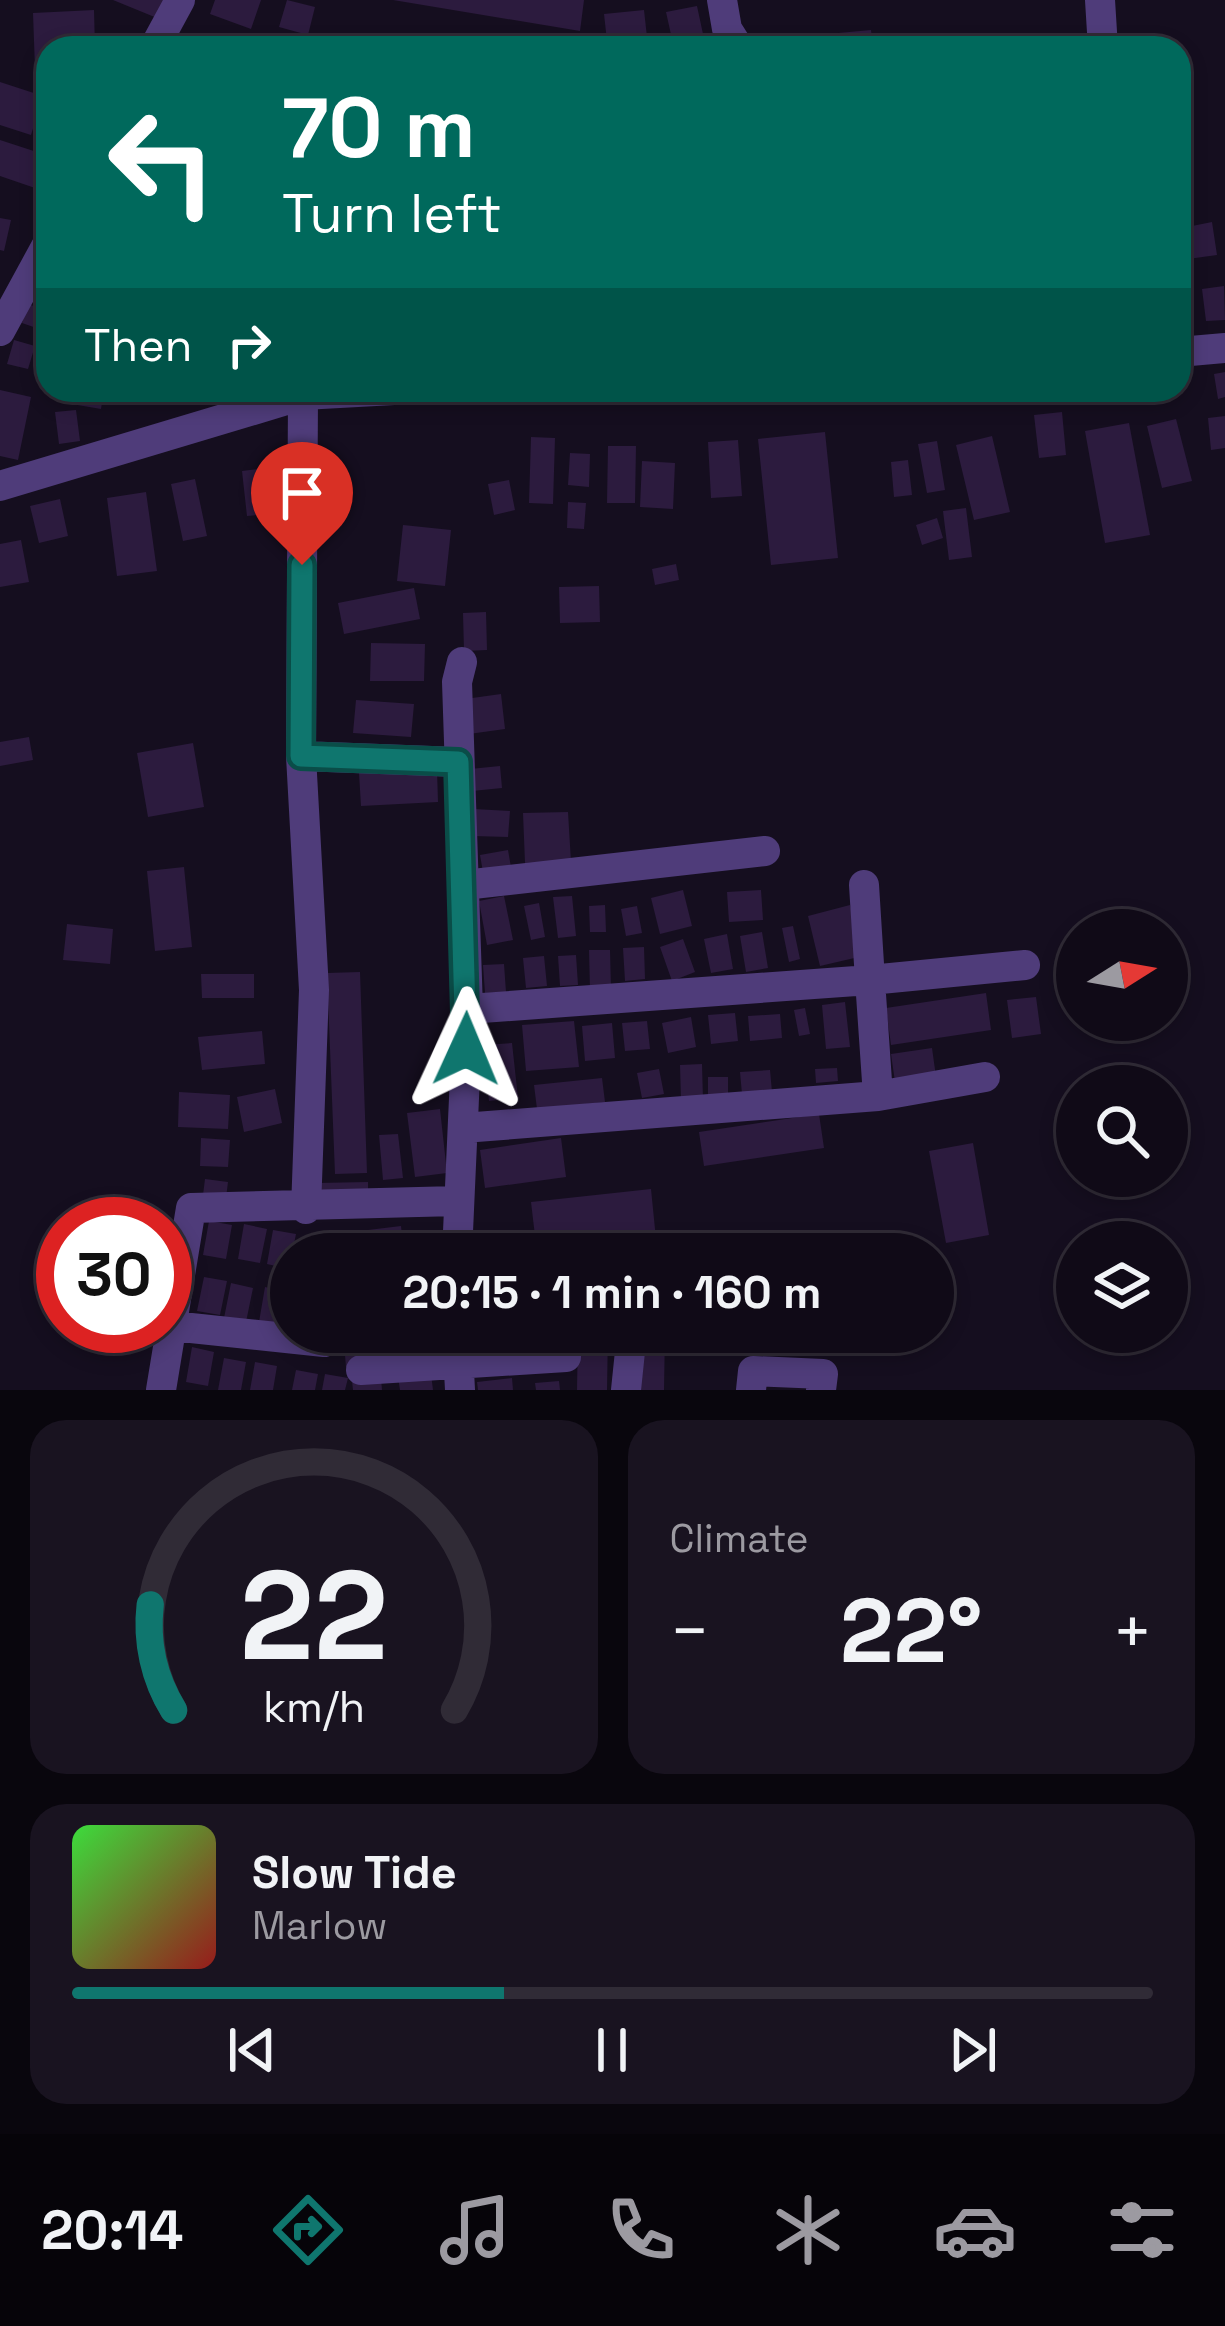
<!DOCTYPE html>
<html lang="en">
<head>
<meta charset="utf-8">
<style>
  :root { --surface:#100a17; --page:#191320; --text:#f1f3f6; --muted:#9c9aa1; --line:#302b36; --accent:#0f766e }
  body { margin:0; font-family:"Space Grotesk",sans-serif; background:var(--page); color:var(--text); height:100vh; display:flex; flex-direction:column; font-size:45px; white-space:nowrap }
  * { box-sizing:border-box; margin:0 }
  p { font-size:39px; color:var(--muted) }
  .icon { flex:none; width:66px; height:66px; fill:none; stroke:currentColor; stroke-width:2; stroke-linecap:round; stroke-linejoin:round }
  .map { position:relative; height:1390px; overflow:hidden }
  .panel { display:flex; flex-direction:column; gap:30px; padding:30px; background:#09060d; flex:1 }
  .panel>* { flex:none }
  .banner { position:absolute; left:36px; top:36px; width:1155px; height:366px; border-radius:36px; box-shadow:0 6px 18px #0003,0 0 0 3px var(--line); background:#00695c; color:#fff; overflow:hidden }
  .needle { width:78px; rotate:79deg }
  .controls { position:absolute; left:1056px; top:909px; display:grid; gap:24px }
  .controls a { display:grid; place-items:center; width:132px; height:132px; border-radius:50%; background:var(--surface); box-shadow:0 6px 18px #0003,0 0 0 3px var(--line); font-size:60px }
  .speed { position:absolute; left:36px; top:1197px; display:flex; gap:24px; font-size:60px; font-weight:700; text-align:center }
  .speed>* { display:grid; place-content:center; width:156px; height:156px; border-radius:50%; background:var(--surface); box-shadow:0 6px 18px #0003,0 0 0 3px var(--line); line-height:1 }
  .speed .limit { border:18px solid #d22; background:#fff; color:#111 }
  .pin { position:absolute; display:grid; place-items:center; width:102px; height:102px; color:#fff; margin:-123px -51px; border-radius:50% 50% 50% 0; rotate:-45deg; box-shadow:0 0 12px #0007 }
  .pin .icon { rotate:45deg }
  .me { position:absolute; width:132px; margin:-66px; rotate:1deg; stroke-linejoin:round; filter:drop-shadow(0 0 9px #0008) }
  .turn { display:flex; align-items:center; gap:42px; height:252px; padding:0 48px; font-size:54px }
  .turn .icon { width:156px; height:156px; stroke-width:2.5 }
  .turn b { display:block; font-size:84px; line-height:102px }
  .then { display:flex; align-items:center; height:114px; padding:0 48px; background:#0003; gap:24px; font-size:45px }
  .big { font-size:90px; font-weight:700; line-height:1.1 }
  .panel .tile { flex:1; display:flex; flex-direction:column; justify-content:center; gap:18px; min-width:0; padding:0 42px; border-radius:36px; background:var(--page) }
  .panel .dial { align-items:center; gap:0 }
  .dial svg { height:312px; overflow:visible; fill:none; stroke:var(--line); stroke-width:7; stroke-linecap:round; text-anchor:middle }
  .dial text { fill:var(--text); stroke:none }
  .song { display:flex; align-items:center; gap:36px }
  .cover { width:144px; height:144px; border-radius:18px; background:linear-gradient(135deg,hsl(120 70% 55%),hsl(0 70% 35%)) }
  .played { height:12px; border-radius:6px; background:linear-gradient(90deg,var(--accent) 40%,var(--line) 40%) }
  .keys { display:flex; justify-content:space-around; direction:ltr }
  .heat { display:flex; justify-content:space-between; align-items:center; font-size:66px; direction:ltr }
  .panel .tiles { flex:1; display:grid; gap:30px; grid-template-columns:1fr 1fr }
  .tile:last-child { grid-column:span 2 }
  .trip { position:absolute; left:270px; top:1233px; width:684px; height:120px; border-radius:60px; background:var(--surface); box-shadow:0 6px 18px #0003,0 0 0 3px var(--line); font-weight:700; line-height:120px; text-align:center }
  .tab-bar { display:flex; height:192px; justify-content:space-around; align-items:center; background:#060409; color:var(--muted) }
  .tab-bar .icon { width:84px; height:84px }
  .tab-bar .on { color:var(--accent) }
  .tab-bar b { font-size:54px; color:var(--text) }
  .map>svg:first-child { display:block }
  .building { fill:#2c1b3e }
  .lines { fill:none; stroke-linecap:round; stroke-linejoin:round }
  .minor { stroke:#4f3c7a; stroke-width:30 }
  .route-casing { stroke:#0a4d48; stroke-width:30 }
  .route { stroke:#0f766e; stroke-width:21 }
</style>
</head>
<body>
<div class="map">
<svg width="1225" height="1390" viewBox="0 0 1225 1390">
  <rect width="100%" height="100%" fill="#150e1f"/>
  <path class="building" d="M113 0H164L157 18Z
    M215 0H261L251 29 210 14Z
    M287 0 315 7 308 35 279 27Z
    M393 0H584L580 31Z
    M697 6 706 48H674L666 12Z
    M94 10 95 48H48V69H35L33 13Z
    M644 10 647 37 607 41 604 14Z
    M871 30 873 48H796L795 37Z
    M0 82 43 96 31 135 0 125Z
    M0 140 46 155 35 188 0 176Z
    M0 218 11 220 4 251 0 250Z
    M1212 222 1217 255 1188 259 1182 228Z
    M1224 286 1225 320 1206 321 1202 289Z
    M28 304 48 311V332L22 323Z
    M14 340 35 346 28 369 7 364Z
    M1225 372V397L1218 399 1214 374Z
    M0 390 31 397 18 460 0 456Z
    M68 390H104L101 409 66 403Z
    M76 410 80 441 59 444 55 412Z
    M1062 412 1066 455 1039 458 1034 415Z
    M1225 416V448L1211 450 1208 418Z
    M1176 419 1192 481 1162 488 1147 426Z
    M1129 423 1150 535 1105 543 1085 431Z
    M825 432 838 558 771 565 758 439Z
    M992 436 1010 512 974 520 956 445Z
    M531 437 555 438 553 504 529 503Z
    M738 440 742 496 711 498 708 442Z
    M937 441 945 490 927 493 918 444Z
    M608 446H636L635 503H607Z
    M570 453 590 454 589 487 568 485Z
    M908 460 912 495 894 497 891 462Z
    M642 461 675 463 673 509 640 507Z
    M276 467 280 513 247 516 242 471Z
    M195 479 207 536 183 541 171 484Z
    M509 480 515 510 494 515 488 484Z
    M146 492 157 571 117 576 107 498Z
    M60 499 68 536 39 543 30 506Z
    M568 502 586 503 584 529 567 528Z
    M966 508 972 557 949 560 943 511Z
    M937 518 943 538 922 545 916 525Z
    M403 525 451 530 445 586 397 581Z
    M21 540 29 582 0 587V544Z
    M676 564 679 580 655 585 652 569Z
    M599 586 600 622 560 623 559 587Z
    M414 588 420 619 344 634 338 603Z
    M486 612 487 650 464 651 463 613Z
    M371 643 425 644 424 681H370Z
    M501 694 505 729 469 734 465 699Z
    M356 700 414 704 411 737 353 733Z
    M29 737 33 760 0 766V742Z
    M193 743 204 807 148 817 137 753Z
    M500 766 502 788 472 791 470 769Z
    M437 770 438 802 361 806 359 773Z
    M474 809 510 811 508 837 473 836Z
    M568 812 571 862 525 863 523 813Z
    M508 850 512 873 484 878 480 855Z
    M184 867 192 947 155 951 147 871Z
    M683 890 692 926 660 934 651 898Z
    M761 890 763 920 729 922 727 892Z
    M504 896 513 940 487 945 479 901Z
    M572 896 576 936 558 938 553 897Z
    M539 903 545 937 531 940 524 906Z
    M605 905 606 932H590L589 906Z
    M850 905 863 956 820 966 808 916Z
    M637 906 642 933 626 936 621 909Z
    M67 924 113 929 110 964 63 960Z
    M793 926 800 959 789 962 782 928Z
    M762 932 768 968 746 972 740 936Z
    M727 934 733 969 711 973 704 939Z
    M683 939 695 972 672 981 660 947Z
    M644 947 645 979 625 981 623 948Z
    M589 950H610L611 990H590Z
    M576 955 578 985 560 986 558 956Z
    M544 956 547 986 526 988 523 958Z
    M504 964 506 992 485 993 483 965Z
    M360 972 367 1173 335 1174 327 973Z
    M201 974H254V998H202Z
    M986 993 991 1030 891 1045 886 1008Z
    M1036 997 1041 1034 1012 1038 1007 1000Z
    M845 1002 850 1047 826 1049 822 1005Z
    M805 1008 810 1034 799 1036 794 1010Z
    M735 1013 738 1041 711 1044 708 1015Z
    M780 1014 782 1038 750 1041 748 1016Z
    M691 1017 696 1047 668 1053 662 1023Z
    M574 1021 579 1067 526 1071 522 1025Z
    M647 1021 650 1049 625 1051 622 1023Z
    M612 1023 615 1058 585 1061 582 1026Z
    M262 1031 265 1064 202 1070 198 1037Z
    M512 1043 518 1098 489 1101 483 1045Z
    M932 1048 937 1084 896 1089 891 1054Z
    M702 1064 703 1100H681L680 1065Z
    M837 1068 838 1081 816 1083 815 1069Z
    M659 1069 664 1094 642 1098 637 1073Z
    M770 1070 772 1092 742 1094 740 1072Z
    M708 1077H728V1097H708Z
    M602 1078 605 1102 537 1109 534 1085Z
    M275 1089 282 1123 244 1132 237 1097Z
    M179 1092 230 1095 228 1129 178 1127Z
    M440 1109 447 1173 415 1177 407 1113Z
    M819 1114 824 1148 704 1166 699 1132Z
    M398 1134 403 1178 383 1180 379 1135Z
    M201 1138 230 1140 228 1167 200 1166Z
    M561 1138 566 1177 485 1188 480 1150Z
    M973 1143 989 1235 946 1243 929 1151Z
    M205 1179 228 1182 226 1198 203 1195Z
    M368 1182V1197L317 1198V1183Z
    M651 1189 656 1239 537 1253 531 1202Z
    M209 1221 232 1225 226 1259 203 1255Z
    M244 1224 267 1229 260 1263 238 1259Z
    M401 1226 404 1254H371L368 1230Z
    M273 1230 296 1234 289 1269 267 1264Z
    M364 1230 366 1254H341L338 1233Z
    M310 1235 332 1239 330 1254H306Z
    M677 1244 678 1254H650V1247Z
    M204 1277 227 1281 220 1315 197 1311Z
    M231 1283 253 1288 246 1322 224 1318Z
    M265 1287 287 1292 281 1326 259 1322Z
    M343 1332H373L377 1364 346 1367Z
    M375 1332H392L395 1354 378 1356Z
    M394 1332 432 1335 435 1360 398 1364Z
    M471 1332H520L521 1344 473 1350Z
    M531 1332H556L559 1351 534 1354Z
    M578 1332H608L607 1390H577Z
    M633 1332H665L664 1390H633Z
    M192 1347 214 1352 208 1386 186 1382Z
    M224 1358 246 1362 241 1390H218Z
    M255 1362 277 1366 273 1390H250Z
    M296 1370 318 1374 315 1390H292Z
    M325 1374 348 1378 345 1390H322Z
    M431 1374 433 1390H400L398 1377Z
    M381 1378 382 1390H353L352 1381Z
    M512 1378 513 1390H478L477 1382Z
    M559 1381 560 1390H536L535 1383Z"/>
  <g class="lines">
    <path class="minor" d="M722 0 727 29 739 48
      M1100 0 1103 48
      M154 48 180 0
      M0 331 48 243
      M1179 352 1225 348
      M303 395 301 756 314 990 306 1209
      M0 486 303 395 394 390
      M301 756 458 762
      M464 885 765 851
      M864 885 870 980 1025 965
      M468 1009 870 980 878 1096
      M463 1128 878 1096 985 1077
      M457 1254 468 1009 457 682 462 662
      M172 1326 324 1342
      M457 1332 460 1390
      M361 1370 566 1357
      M161 1390 191 1208 457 1201
      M626 1390 632 1332
      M751 1390 753 1371 823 1374 821 1390"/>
  </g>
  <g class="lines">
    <g class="route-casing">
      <path id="route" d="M302 565 301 756 458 762 466 1049"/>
    </g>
    <use href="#route" class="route"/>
  </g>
</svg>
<div class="controls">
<a><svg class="needle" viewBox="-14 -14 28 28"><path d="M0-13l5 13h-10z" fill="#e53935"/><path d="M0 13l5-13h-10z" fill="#9c9aa1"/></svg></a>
<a><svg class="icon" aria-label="search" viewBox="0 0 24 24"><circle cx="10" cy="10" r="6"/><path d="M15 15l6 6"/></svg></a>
<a><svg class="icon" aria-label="layers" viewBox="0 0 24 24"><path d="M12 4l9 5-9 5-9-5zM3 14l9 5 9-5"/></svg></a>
</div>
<div class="speed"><div class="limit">30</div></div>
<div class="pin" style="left:302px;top:565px;background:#d93025"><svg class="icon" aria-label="arrive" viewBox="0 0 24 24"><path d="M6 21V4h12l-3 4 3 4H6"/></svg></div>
<svg class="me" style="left:466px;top:1049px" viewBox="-20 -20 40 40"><path d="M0-17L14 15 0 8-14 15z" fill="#0f766e" stroke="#fff" stroke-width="4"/></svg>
<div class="trip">20:15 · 1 min · 160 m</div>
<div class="banner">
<div class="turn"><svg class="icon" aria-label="left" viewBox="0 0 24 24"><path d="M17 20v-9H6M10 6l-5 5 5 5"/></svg><div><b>70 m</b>Turn left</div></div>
<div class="then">Then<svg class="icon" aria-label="right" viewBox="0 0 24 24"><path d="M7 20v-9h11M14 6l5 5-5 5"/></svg></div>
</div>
</div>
<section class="panel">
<div class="tiles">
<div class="tile dial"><svg viewBox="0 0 100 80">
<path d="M14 69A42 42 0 1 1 86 69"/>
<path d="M14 69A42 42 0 0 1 8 42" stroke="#0f766e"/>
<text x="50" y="56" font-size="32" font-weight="700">22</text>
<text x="50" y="72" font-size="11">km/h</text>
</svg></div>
<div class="tile"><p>Climate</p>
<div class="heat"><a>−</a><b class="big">22°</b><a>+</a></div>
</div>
<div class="tile">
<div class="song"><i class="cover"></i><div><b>Slow Tide</b><p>Marlow</p></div></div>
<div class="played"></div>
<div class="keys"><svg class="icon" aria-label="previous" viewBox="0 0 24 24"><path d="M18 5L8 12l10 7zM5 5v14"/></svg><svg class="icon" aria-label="pause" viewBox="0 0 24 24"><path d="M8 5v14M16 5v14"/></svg><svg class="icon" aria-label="next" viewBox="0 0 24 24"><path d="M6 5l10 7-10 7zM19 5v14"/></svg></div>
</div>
</div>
</section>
<nav class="tab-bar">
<b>20:14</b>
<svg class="icon on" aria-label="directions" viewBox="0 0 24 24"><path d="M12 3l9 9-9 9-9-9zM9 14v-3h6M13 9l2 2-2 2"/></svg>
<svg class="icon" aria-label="music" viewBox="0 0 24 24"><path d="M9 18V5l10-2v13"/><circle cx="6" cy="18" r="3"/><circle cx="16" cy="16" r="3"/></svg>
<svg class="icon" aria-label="phone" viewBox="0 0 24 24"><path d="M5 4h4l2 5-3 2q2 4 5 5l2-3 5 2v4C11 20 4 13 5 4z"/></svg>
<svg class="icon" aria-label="climate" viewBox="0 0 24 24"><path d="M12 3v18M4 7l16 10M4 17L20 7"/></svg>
<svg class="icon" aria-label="car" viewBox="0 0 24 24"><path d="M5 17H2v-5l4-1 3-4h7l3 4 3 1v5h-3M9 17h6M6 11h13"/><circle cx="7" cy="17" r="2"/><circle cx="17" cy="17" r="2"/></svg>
<svg class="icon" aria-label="filters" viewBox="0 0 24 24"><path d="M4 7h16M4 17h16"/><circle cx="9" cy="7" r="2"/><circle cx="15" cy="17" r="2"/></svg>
</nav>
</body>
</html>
